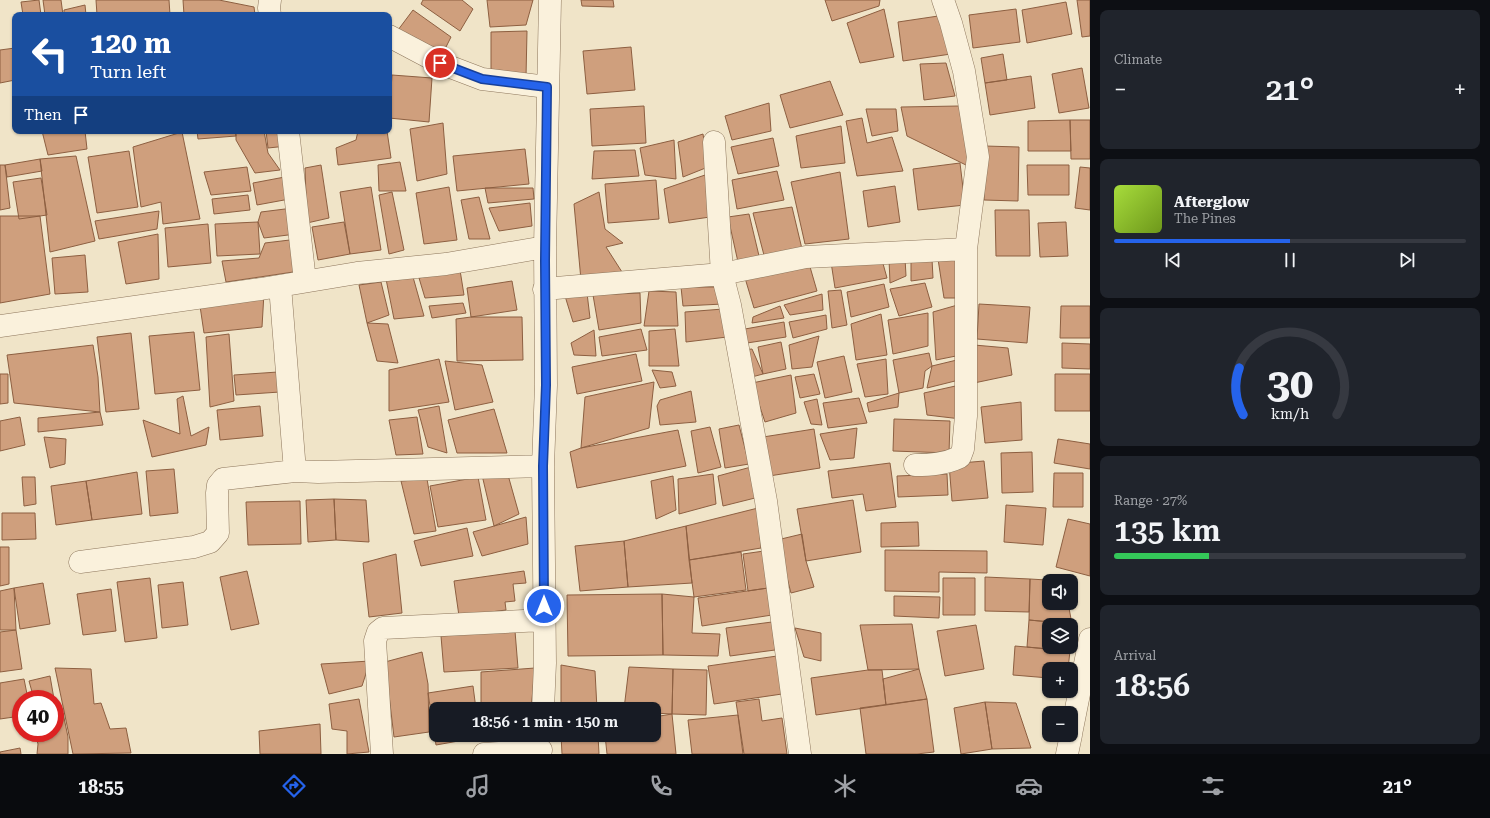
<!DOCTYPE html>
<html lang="en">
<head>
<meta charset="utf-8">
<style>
  :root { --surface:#171b24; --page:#20242c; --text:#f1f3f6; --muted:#9ea1a6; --line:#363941; --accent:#2563eb }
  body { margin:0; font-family:"Roboto Serif",serif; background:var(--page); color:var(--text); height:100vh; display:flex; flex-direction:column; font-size:15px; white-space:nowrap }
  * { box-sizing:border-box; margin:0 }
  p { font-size:13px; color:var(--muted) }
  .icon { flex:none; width:22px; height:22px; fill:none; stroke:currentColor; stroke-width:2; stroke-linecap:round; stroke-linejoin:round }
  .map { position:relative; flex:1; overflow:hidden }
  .drawer { display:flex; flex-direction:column; gap:10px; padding:10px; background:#0d0f14; width:400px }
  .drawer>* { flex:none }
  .guide { position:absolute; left:12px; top:12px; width:380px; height:122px; border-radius:8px; box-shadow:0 1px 3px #0004; background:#1a4fa0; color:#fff; overflow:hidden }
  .controls { position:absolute; left:1042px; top:574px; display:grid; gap:8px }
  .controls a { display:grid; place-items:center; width:36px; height:36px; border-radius:8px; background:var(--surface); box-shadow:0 1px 3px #0004; font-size:20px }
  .speed { position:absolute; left:12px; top:690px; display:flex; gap:8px; font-size:20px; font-weight:700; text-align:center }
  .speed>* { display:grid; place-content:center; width:52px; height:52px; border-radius:50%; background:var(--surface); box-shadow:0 1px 3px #0004; line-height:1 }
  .speed .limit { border:6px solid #d22; background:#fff; color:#111 }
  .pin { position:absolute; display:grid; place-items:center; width:34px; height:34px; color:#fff; margin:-17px; border:2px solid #fff; border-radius:50%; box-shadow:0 1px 4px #0007 }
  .me { position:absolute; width:44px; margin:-22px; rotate:0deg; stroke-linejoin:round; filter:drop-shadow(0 0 3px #0008) }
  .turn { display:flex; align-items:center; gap:14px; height:84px; padding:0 12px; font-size:18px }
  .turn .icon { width:52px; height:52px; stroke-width:2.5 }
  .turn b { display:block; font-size:28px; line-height:34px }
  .then { display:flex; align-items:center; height:38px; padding:0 12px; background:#0003; gap:8px; font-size:15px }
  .big { font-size:30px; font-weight:600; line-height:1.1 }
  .drawer .card { flex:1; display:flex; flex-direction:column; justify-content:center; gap:6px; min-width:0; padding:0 14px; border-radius:8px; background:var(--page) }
  .drawer .dial { align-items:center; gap:0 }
  .dial svg { height:104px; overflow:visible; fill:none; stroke:var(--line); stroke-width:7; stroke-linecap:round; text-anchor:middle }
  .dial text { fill:var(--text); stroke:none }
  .song { display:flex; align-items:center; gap:12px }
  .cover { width:48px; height:48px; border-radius:6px; background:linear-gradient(135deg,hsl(80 70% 55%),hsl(80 70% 35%)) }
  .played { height:4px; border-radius:2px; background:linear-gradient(90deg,var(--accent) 50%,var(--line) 50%) }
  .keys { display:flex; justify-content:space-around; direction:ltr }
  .heat { display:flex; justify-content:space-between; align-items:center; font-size:22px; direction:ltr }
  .charge { height:6px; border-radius:3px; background:linear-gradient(90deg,#34c759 27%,var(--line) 0) }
  .trip { position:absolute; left:429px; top:702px; width:232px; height:40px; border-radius:8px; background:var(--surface); box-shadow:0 1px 3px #0004; font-weight:600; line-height:40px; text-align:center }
  .tabs { display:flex; height:64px; justify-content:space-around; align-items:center; background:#090b0e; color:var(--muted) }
  .tabs .icon { width:28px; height:28px }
  .tabs .selected { color:var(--accent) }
  .tabs b { font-size:18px; color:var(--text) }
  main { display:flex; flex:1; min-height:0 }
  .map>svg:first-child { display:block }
  .building { fill:#cf9f7d; stroke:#8d5f41 }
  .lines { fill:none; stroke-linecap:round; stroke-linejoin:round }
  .minor-casing { stroke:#8d765c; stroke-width:23 }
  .minor { stroke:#faf1dc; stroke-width:22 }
  .route-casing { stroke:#184099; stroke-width:10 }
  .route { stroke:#2563eb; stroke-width:7 }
</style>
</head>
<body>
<main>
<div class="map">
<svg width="1090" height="754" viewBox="0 0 1090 754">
  <rect width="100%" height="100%" fill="#f0e4c8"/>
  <path class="building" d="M39 0 41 15H23L21 2Z
    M43 0H61L63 15H45Z
    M96 0H169L170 15H97Z
    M183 0H219L254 7 255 15H184Z
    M423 0H462L473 9 460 31 421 4Z
    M487 0H533L526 25 490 27Z
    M581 0H613L614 7 582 6Z
    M825 0H880L879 6 832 21Z
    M1077 0H1090V36L1082 37Z
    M1066 2 1072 34 1027 43 1022 10Z
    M85 5 86 15H64V10Z
    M884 9 894 57 860 63 847 23Z
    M1016 9 1020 42 973 48 969 15Z
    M413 10 451 37 443 53 398 30Z
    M945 15 951 54 903 61 898 22Z
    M527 31 526 77 491 71V32Z
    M631 47 635 90 587 94 583 51Z
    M15 48V80L0 83V50Z
    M1003 54 1007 80 985 83 981 58Z
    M946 63 955 96 924 100 920 64Z
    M1082 68 1089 108 1059 113 1052 74Z
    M392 75 432 78 429 122 389 118Z
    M1031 76 1035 108 990 115 985 83Z
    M830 81 843 115 790 128 780 95Z
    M769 103 771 131 732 140 725 116Z
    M644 106 646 143 592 146 590 109Z
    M959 106 970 167 907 136 901 107Z
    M866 109H896L898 131 872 136Z
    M862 118 867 143 892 137 903 171 857 176 846 121Z
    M1070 120H1090V159H1071Z
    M1070 120 1071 151H1028V121Z
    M443 123 447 174 417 181 410 129Z
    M841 126 845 163 801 168 796 136Z
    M42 131H85L87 149 48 155Z
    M197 131H235L236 136 198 139Z
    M236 131H264L268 153 280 170 255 173 236 140Z
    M266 131H285L287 146 268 148Z
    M358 131H387L391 158 338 165 336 148 356 140Z
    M182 132 200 219 163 224 161 202 141 207 133 147Z
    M703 134 708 167 683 177 678 142Z
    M773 138 779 166 738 174 731 147Z
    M674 140 676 179 645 175 640 148Z
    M985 146 1019 147 1018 201 984 200Z
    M525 149 529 184 457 191 453 156Z
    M635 150 639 176 592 179 594 151Z
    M129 151 138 207 97 213 88 157Z
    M76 156 95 241 50 252 40 159Z
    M40 159 42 171 7 177 5 165Z
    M400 162 406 191H379L378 165Z
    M960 163 965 205 918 210 913 169Z
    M0 165H5L10 208 0 210Z
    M321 165 329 218 307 223 305 168Z
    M1027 165H1069V195H1028Z
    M247 167 251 191 211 195 204 172Z
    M1080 167 1090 168V210L1075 208Z
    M777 171 784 200 737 209 732 180Z
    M840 172 849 239 805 244 791 182Z
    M708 174 710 217 669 223 664 189Z
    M290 176 295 198 257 205 253 183Z
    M41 178 47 215 19 219 13 182Z
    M656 180 659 219 608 223 605 184Z
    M895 186 900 222 868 227 863 191Z
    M371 187 381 250 350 254 340 192Z
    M449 187 457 240 424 244 416 193Z
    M485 188H533L534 199 488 203Z
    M392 192 404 250 389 254 379 195Z
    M599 192 605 229 623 243 606 247 622 272 581 280 574 204Z
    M248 195 250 210 214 214 212 199Z
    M479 197 490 239H469L461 200Z
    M530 203 532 226 499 231 489 208Z
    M792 207 802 249 765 259 753 213Z
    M293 208 296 234 264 238 258 222 261 212Z
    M995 210H1029L1030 256H996Z
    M159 211 157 229 99 239 95 221Z
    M749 214 760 260 738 262 728 217Z
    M0 216H40L50 294 0 303Z
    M258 222 260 254 217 256 215 224Z
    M344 222 350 254 318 260 312 227Z
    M1066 222 1068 256 1040 257 1038 223Z
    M208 224 211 263 168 267 165 228Z
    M158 234 159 279 126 284 118 242Z
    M298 239 300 271 226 282 222 261 259 258 265 243Z
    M85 255 88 292 55 294 52 258Z
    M905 258 906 276 890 283 889 259Z
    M911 258 932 259 933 278 911 281Z
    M938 259H960V298H944Z
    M808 260 817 291 754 308 745 278Z
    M882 260 887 278 835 288 831 262Z
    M460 270 464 295 425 298 419 278Z
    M413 277 424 316 394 319 386 279Z
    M512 281 517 310 471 317 467 288Z
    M381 282 389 315 367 323 359 285Z
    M925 283 932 307 899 316 890 289Z
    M884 284 889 307 851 317 847 292Z
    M681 287H720L723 304 683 306Z
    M841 290 847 325 832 328 828 291Z
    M649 291 676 292 678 326H644Z
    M264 293 262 327 204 333 200 306Z
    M587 293 590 318 573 322 565 296Z
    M640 293 641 323 599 330 593 295Z
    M822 294 823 310 790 315 784 305Z
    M463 303 466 313 432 318 429 306Z
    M961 304V355L936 360 933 312Z
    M979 304 1030 307 1027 343 977 339Z
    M780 306 784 318 752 323 753 317Z
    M1061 306H1090V338H1060Z
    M723 309 727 337 686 342 685 312Z
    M928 313V346L893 354 888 320Z
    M881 314 887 355 856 360 851 324Z
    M826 315 827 329 793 338 789 322Z
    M471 317H522L523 360 457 361 456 319Z
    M784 322 786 337 747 343 745 329Z
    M367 323 388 324 398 363 377 361Z
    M641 329 647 350 602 356 599 337Z
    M675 329 679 366H649V331Z
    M594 330 596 356 574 355 571 343Z
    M194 332 200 390 155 394 149 336Z
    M131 333 139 409 106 412 97 337Z
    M229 334 234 401 210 407 206 337Z
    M819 336 812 367 792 369 789 345Z
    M781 342 786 369 763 374 758 347Z
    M1062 343 1090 344V369L1062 368Z
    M93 345 98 377 100 412 14 403 7 355Z
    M974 345 1008 348 1012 375 974 383Z
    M752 349 763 374 748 378 743 350Z
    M929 353 932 366 925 371 923 388 899 393 893 360Z
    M636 354 642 381 577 394 572 367Z
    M844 356 852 392 825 398 817 362Z
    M439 359 449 402 389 411V370Z
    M886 359 888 394 865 397 857 364Z
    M961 359 959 380 927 388 932 366Z
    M445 361 482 365 493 402 455 410Z
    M652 370 672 372 676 386 660 388Z
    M278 372 280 392 236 395 234 375Z
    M0 374H8V403L0 404Z
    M814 374 820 394 800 398 795 377Z
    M1055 374H1090V411H1055Z
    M791 375 796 413 765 422 752 383Z
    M654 382 649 428 581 448 585 397Z
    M960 385 961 419 927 415 924 393Z
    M691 391 696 422 660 425 657 406 660 400Z
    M899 393 898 407 869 412 867 403Z
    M183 396 191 436 209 427 206 445 152 457 143 420 180 434 177 399Z
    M859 398 867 423 828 428 823 403Z
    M817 399 822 425 811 424 804 402Z
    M1021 402 1022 440 985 443 981 407Z
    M260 406 263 436 220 440 217 410Z
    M439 406 447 453 428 447 418 410Z
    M494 409 507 453H457L448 420Z
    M100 412 103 425 38 432V418Z
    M20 417 25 445 0 451V421Z
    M417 417 423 454 396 455 389 420Z
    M894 419 950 421 949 453 893 451Z
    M739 425 749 464 725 468 719 429Z
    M710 427 721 467 698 473 691 431Z
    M857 428 854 458 830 460 820 434Z
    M814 429 820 468 769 476 763 437Z
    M678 430 686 466 577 488 570 452 581 448Z
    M44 437 66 439 65 464 50 468Z
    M1058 439 1090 444V469L1054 463Z
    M1032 452 1033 492 1002 493 1001 453Z
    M984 461 988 498 952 501 949 464Z
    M890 463 896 507 866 511 863 494 832 498 828 471Z
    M751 467 755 498 723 506 718 476Z
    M174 469 178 513 150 516 146 471Z
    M137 472 142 514 92 520 86 481Z
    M1054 473H1083V507H1053Z
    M713 474 716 504 679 514 678 479Z
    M947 474 948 495 898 497 897 476Z
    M482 475H508L519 514 494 526Z
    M673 476 676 510 656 519 651 481Z
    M22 477H35L36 504 24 506Z
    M478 477 486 520 438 527 430 486Z
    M427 479 436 531 414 534 401 481Z
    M86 481 92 520 56 525 51 486Z
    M334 499 336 540 308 542 306 500Z
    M334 499 366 500 369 542 336 540Z
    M853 500 861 552 806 561 797 509Z
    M300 501 301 544 248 545 246 502Z
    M1006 505 1046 508 1043 545 1004 542Z
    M758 508 761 548 689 560 686 526Z
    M2 513H35L36 539 2 540Z
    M526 517 528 544 482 556 473 532Z
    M1068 519 1090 524V576L1056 567Z
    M918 522 919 546 881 547V523Z
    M686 526 692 583 628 587 624 541Z
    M467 528 473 556 421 566 414 541Z
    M802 534 806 561 814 587 791 593 777 540Z
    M624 541 628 587 580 591 575 546Z
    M0 547H9V584L0 586Z
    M885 550 987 551V573L939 572V592L885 591Z
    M764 551 768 588 748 591 743 554Z
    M741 552 746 590 694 597 689 560Z
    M396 554 402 613 369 617 363 563Z
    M247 571 259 624 231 630 220 577Z
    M524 571 526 583 513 584 515 601 505 602 506 610 459 616 454 581Z
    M985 577 1030 579 1029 612 985 611Z
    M150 578 157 638 125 642 117 582Z
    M943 578H975V615H943Z
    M1030 579 1063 581H1049V603H1068L1072 624 1029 620Z
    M183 582 188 625 162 628 158 585Z
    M43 583 50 624 20 629 14 588Z
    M14 588 16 630H0V591Z
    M768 588 772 615 702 626 698 598Z
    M111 589 116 631 83 635 77 594Z
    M662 594 663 655 568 656 567 595Z
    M662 594 694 597 692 633 720 634 718 656 663 655Z
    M894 596 940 597 939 618 894 616Z
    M1029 620 1072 624 1071 635V625H1049V647H1070V651L1027 647Z
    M772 622 775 650 730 656 726 628Z
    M912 624 919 669 868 670 860 625Z
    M976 625 984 669 945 676 937 631Z
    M795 628 821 633V661L804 657Z
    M16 630 22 669 0 672V632Z
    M515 631 518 668 444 672 441 636Z
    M1015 646 1070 651 1068 669H1049V678L1013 675Z
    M422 652 428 684 429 732 394 737 385 662Z
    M777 656 782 694 714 704 708 666Z
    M370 661 362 686 329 694 321 664Z
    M561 665 595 671 597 709H561Z
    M629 667 673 669 672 714 654 713V709H624Z
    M55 668 91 669 94 704 101 703 110 729 126 728 131 753 73 754Z
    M535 668 531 709H481V672Z
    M673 669 707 670 706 715 672 714Z
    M919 669 927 699 886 705 883 679Z
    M868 670H882L886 705 816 715 811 678Z
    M50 676 54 699H34L29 681Z
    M24 679 28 699H21V716L0 719V683Z
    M473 686 476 709H436V735H481V737L436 745 428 693Z
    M359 699 369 752 347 754V731L332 729 329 704Z
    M759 699 762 721 782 718 787 754H744L736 702Z
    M927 699 934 752 917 754H866L860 708Z
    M985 702 992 749 961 754 954 708Z
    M985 702 1016 703 1031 748 992 749Z
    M63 713 68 737V754H37L38 744 35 733H55V714Z
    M672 714 676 754H607L605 735H654V717Z
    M738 715 743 754H692L688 720Z
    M320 724 321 754H260L259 731Z
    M481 735H528V739L481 737Z
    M561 735H598L599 754H562Z
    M20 748 21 754H0V752Z"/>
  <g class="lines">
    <g class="minor-casing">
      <path id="minor" d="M270 0 269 8 270 15
        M389 36 440 63 482 79 547 87
        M288 131 305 281
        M714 142 722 274 806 257 966 249
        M280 286 295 471
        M544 289 722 274 730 305 766 501 800 754
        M0 326 261 289 357 273 446 264 545 247
        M915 465C931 465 945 464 960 457L963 449 966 416V249L978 157 964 71 951 23 943 0
        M80 562 194 547 210 542 218 533 217 493 218 485 223 479 295 471 318 472 543 466
        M543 709 545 663 543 466 546 385 545 247 550 0
        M1071 734 1090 639
        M382 754 375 641 378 632 383 628 544 620
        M484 754 541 750
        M1067 754 1071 735"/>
    </g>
    <use href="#minor" class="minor"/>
  </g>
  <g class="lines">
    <g class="route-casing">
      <path id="route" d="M440 63 482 79 547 87 545 261 546 385 543 466 544 606"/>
    </g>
    <use href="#route" class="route"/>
  </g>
</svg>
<div class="controls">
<a><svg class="icon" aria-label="sound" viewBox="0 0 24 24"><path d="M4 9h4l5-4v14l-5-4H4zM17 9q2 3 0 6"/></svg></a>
<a><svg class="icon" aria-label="layers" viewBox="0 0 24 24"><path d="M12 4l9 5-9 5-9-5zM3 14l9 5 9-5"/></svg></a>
<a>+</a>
<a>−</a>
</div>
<div class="speed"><div class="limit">40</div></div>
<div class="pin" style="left:440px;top:63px;background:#d93025"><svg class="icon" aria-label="arrive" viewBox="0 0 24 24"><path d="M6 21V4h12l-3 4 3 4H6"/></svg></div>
<svg class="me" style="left:544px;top:606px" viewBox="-20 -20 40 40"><circle r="17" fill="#2563eb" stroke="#fff" stroke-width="3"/><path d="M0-11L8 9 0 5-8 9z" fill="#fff"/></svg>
<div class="trip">18:56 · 1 min · 150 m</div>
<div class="guide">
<div class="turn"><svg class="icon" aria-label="left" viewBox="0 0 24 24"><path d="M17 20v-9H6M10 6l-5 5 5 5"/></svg><div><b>120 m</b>Turn left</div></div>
<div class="then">Then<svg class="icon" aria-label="arrive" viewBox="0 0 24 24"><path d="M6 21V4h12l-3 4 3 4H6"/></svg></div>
</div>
</div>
<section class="drawer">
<div class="card"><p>Climate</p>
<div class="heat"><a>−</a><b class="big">21°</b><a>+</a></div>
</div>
<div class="card">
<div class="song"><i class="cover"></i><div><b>Afterglow</b><p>The Pines</p></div></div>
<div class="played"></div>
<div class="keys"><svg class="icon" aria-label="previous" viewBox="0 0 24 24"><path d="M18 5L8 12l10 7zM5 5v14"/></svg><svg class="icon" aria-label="pause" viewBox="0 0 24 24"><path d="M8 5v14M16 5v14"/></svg><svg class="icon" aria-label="next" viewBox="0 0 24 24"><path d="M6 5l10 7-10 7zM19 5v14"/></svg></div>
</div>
<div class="card dial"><svg viewBox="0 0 100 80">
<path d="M14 69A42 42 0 1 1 86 69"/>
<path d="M14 69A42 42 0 0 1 11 33" stroke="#2563eb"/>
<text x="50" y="56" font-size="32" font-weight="700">30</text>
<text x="50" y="72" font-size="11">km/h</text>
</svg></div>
<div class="card"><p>Range · 27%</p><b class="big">135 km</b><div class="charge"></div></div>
<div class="card"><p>Arrival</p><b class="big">18:56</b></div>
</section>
</main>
<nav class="tabs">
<b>18:55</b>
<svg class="icon selected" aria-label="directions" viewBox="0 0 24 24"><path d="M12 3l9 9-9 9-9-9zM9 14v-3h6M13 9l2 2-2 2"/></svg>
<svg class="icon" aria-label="music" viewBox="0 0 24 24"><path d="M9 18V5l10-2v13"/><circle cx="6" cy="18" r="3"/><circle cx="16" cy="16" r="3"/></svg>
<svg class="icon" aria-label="phone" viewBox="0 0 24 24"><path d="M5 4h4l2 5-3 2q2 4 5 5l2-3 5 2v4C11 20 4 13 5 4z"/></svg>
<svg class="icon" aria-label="climate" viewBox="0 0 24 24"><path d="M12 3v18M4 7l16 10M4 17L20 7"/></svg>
<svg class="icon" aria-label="car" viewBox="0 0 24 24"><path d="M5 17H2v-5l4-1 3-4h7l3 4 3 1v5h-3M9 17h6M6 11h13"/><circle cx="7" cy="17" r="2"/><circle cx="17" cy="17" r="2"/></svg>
<svg class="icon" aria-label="filters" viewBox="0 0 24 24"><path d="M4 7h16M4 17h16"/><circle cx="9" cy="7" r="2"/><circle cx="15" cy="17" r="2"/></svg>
<b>21°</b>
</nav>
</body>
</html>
